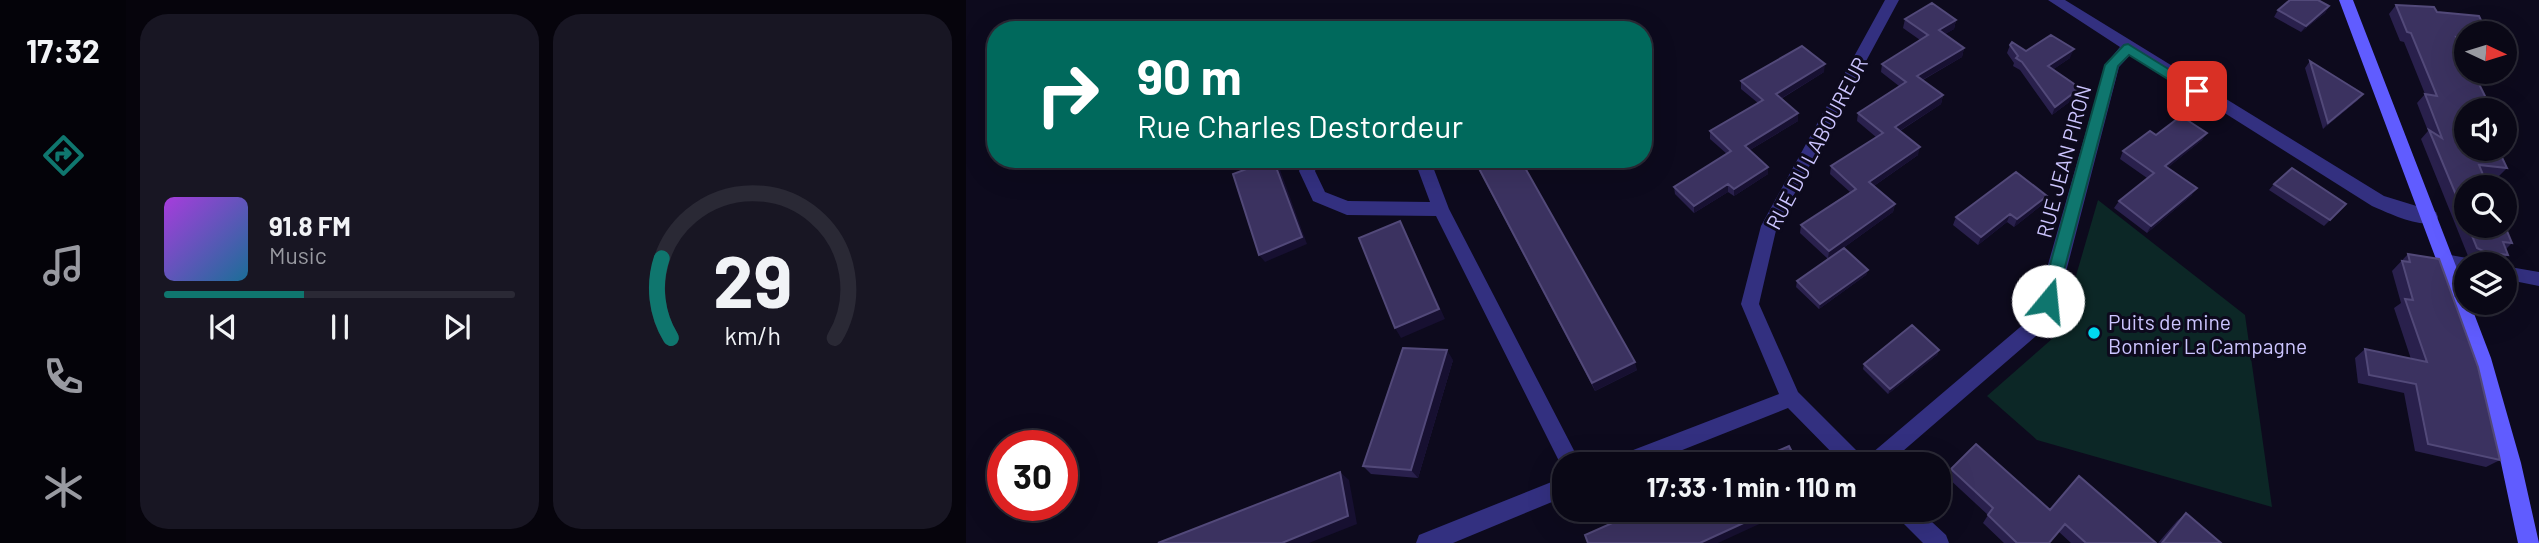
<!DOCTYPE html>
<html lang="en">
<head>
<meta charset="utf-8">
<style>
  :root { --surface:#0a0816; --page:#181623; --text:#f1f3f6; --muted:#999aa1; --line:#2a2935; --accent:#0f766e }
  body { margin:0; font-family:Barlow,sans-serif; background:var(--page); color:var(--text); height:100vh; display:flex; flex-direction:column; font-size:26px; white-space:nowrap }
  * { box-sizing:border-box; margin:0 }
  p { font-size:23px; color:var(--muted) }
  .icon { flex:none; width:38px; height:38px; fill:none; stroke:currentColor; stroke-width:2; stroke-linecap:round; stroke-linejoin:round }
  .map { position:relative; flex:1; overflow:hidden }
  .sheet { display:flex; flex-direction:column; gap:14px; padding:14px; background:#06040c; width:840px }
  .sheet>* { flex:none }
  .banner { position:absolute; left:21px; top:21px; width:665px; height:147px; border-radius:28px; box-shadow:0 7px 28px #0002,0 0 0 2px var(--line); background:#00695c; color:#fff; overflow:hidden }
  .needle { width:46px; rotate:94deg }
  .tools { position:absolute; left:1488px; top:21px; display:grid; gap:14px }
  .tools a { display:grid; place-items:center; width:63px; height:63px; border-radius:50%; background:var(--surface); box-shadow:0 7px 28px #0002,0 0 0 2px var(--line); font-size:35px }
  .speed { position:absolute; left:21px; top:430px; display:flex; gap:14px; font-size:35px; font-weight:700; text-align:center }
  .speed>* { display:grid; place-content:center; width:91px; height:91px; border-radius:50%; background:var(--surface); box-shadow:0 7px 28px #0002,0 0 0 2px var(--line); line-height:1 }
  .speed .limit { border:10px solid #d22; background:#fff; color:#111 }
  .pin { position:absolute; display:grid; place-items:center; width:60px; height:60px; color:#fff; margin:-30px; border-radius:14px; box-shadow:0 4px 10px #0006 }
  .me { position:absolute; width:77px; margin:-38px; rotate:17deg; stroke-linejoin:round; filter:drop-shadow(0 0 5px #0008) }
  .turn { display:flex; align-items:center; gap:24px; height:147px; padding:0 35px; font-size:32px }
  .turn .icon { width:91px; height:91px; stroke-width:2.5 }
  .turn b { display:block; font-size:49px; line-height:60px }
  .sheet .card { flex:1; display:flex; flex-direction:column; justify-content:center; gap:10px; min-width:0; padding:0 24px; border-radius:28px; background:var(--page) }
  .sheet .dial { align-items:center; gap:0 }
  .dial svg { height:182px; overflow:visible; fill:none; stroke:var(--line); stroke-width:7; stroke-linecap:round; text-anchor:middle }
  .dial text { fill:var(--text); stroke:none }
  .song { display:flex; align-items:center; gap:21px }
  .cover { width:84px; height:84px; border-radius:10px; background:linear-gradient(135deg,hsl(280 70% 55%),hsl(200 70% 35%)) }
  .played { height:7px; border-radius:4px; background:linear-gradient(90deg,var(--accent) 40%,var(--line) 40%) }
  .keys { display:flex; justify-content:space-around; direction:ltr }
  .sheet .tiles { flex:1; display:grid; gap:14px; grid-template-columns:repeat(2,1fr) }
  .trip { position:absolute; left:586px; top:452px; width:399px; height:70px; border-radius:28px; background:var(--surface); box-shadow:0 7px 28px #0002,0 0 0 2px var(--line); font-weight:700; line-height:70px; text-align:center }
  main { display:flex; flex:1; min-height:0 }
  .tabs { display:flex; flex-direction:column; width:126px; justify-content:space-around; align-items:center; background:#040309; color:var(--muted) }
  .tabs .icon { width:49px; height:49px }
  .tabs .current { color:var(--accent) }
  .tabs b { font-size:32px; color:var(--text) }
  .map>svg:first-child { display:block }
  .green { fill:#0c2726 }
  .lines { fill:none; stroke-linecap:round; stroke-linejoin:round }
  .lane { fill:#333080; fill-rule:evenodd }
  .street { fill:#333080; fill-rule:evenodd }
  .secondary { fill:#605cff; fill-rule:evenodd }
  .wall { fill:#29204c }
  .shaded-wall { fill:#171031 }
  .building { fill:#3b3260; stroke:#524979; stroke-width:2 }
  .route { fill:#0f766e; stroke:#0a4d48; stroke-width:2 }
  .poi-dot { fill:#00d9f0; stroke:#0d0a1d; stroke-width:2.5 }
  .labels { text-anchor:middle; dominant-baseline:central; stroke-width:6; stroke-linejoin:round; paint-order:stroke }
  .street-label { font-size:21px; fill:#ccc5ff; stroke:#0d0a1d }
  .poi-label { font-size:21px; fill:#ccc5ff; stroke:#0d0a1d; text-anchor:start }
</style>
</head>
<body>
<main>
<nav class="tabs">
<b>17:32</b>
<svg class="icon current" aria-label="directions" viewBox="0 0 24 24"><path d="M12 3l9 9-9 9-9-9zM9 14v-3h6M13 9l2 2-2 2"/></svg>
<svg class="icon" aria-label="music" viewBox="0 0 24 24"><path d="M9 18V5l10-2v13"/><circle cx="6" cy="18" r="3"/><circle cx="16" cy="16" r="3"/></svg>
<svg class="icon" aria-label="phone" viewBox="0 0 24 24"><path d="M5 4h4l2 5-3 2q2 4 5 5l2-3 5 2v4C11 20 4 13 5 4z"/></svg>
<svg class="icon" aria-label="climate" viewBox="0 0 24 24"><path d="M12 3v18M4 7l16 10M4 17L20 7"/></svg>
</nav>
<section class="sheet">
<div class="tiles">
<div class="card">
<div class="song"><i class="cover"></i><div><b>91.8 FM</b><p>Music</p></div></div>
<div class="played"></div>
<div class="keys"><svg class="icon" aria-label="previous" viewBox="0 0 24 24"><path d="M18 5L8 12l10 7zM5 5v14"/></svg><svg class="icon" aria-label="pause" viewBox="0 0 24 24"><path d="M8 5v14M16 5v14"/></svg><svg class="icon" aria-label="next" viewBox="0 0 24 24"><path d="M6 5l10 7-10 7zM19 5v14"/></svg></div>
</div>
<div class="card dial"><svg viewBox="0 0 100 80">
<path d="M14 69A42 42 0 1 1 86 69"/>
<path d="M14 69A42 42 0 0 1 10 34" stroke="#0f766e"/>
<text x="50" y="56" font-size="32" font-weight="700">29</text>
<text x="50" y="72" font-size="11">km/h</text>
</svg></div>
</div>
</section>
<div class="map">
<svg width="1573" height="543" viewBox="0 0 1573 543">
  <rect width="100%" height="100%" fill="#0d0a1d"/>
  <path class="green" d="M1132 200 1279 315 1306 507 1071 440 1021 396 1087 338 1096 324Z"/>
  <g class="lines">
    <path class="lane" d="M1479 254 1506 259 1508 264H1500V270L1473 265 1471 260 1473 255Z
      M1538 266 1573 272V286L1538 279Z"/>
    <path class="street" d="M919 0H933L811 226 793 304 832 392 899 459 1066 317 1069 310 1139 65 1154 47 1082 0H1099L1418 196 1470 212 1472 217 1470 222C1452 228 1423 213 1406 206L1165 54 1153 67 1101 268 1078 329 922 464H877L822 408 681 464H646L649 457 813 394 775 304 795 226Z
      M338 159H354L349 171 359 192 382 201 464 202 448 159H464L483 209 615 464H598V471L470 216 381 215 347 201 333 171Z
      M598 477V497L487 543H450L453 535Z
      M927 509H952L980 535 983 543H957L930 516Z"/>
    <path class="secondary" d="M1373 0H1387L1500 292V303H1504L1525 358 1555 463 1573 543H1552L1535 463 1507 358Z"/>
  </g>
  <path class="wall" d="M1430 5 1471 12 1500 33V48L1495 47 1500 110 1541 168 1532 177 1517 175 1500 187V226H1538L1546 243 1540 249 1542 255 1532 263 1509 260 1502 256 1455 139 1462 131 1451 103 1459 94 1438 42 1434 41 1423 14Z
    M1363 6 1359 13 1335 32 1308 17 1312 10Z
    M939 19 990 20 988 29 979 34 998 48 996 57 957 80 977 95 975 104 934 131 952 155 908 186 929 204 927 212 862 259 834 233 835 225 884 192 864 174 865 166 910 137 891 121 892 113 933 86 915 72 916 64 954 40 937 28Z
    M1044 45 1060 51 1104 58 1086 70 1114 88 1110 97 1086 115 1054 70 1047 66 1048 63 1041 53Z
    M1344 61 1392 100 1357 129 1339 68Z
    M858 72 815 99 832 121 784 150 802 167V174L768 196 762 192 728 213 709 194 708 187 761 154 744 139V131L792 103 775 89V81Z
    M1241 133 1236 140 1201 168 1226 195 1181 233 1148 208 1153 201 1181 178 1154 159 1157 151 1190 135Z
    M507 159H554L671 370 629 391Z
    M1308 184 1380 204 1358 226 1303 190Z
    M1077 204 1048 227 1041 222 1012 245 987 225 990 217Z
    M1442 254 1534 460 1520 467 1449 451 1438 393 1392 383 1389 358 1399 349 1445 359 1428 308 1435 303 1426 271Z
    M902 270 900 275 853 309 830 287 831 281Z
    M973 350 971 355 922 394 897 369 898 364Z
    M487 360 452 478 405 474 397 466Z
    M985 469 1084 510 1190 543H1105L1092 531 1083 543H1038L1017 523 1022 515 981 477Z
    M1220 513 1255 543H1192L1211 521Z"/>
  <path class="shaded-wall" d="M1363 6 1359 13 1335 32 1340 26Z
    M990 20 988 29 971 39 973 30Z
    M998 48 996 57 949 84 951 76Z
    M1108 49 1104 58 1079 75 1082 66Z
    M859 64 858 72 809 102 810 94Z
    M1114 88 1110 97 1086 115 1089 107Z
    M1397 94 1392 100 1357 129 1362 123Z
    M977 95 975 104 927 135 929 127Z
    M832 113V121L779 153V146Z
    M1241 133 1236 140 1194 174 1199 166Z
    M954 147 952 155 902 190 903 182Z
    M307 159 313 167 341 244 299 262 293 255Z
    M802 167V174L768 196V189Z
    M762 184V192L728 213V206Z
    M1231 188 1226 195 1181 233 1185 226Z
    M1081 196 1077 204 1048 227 1051 219Z
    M929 204 927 212 862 259 863 251Z
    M1044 214 1041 222 1012 245 1015 237Z
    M434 221 440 232 479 319 435 338 429 328Z
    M902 270 900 275 853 309 854 304Z
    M481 350 487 360 452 478 445 470Z
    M973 350 971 355 922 394 924 389Z
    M669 362 671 370 629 391 626 383Z
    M374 472 383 480 391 524 343 543H316Z
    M808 509H826L752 543H734Z"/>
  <path class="building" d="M1324 0H1352L1363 6 1340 26 1312 10Z
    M966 3 990 20 973 30 998 48 951 76 977 95 929 127 954 147 903 182 929 204 863 251 835 225 890 189 865 166 917 133 892 113 940 82 916 64 962 35 939 19Z
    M1430 5 1468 7 1471 12 1513 16 1521 33H1500V38L1490 37 1500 58V72H1507L1526 110H1500V149H1532L1541 168 1513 165 1522 187H1500V219L1463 130 1476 138 1459 94 1471 96 1445 33 1441 32Z
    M1085 35 1108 49 1082 66 1114 88 1089 107 1056 62 1050 58 1052 56 1044 45 1046 42 1060 51Z
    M836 46 859 64 810 94 832 113 779 146 802 167 768 189 762 184 728 206 708 187 765 151 744 131 797 100 775 81Z
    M1344 61 1397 94 1362 123Z
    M1215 116 1241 133 1199 166 1231 188 1185 226 1153 201 1188 173 1157 151 1184 131 1190 135Z
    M307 159 336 237 293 255 267 174Z
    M508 159H554L669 362 626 383Z
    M1326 168 1380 204 1364 220 1308 184Z
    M1050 172 1081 196 1051 219 1044 214 1015 237 990 217Z
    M434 221 473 309 429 328 393 238Z
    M1538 224 1546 243 1537 242 1542 255 1519 252 1511 248 1502 226H1538Z
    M878 248 902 270 854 304 831 281Z
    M1442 254 1473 259 1512 367 1534 460 1462 444 1450 384 1403 375 1399 349 1461 362 1439 299 1447 300 1436 261 1444 262Z
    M946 325 973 350 924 389 898 364Z
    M437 348 481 350 445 470 397 466Z
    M1010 444 1084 510 1113 476 1190 543H1120L1099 524 1083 543H1051L1022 515 1027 508 985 469Z
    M823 446 832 464H782Z
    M374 472 382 516 316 543H192Z
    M678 509H808L734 543H622L619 535Z
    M1220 513 1255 543H1196Z"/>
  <path class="route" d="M1162 44 1238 91 1231 96 1226 94 1163 55 1152 66 1090 301 1088 306H1076L1074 301 1139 65 1158 45Z"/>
  <circle class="poi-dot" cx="1128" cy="333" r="7"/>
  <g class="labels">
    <g class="street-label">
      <text transform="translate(850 143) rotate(-62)">RUE DU LABOUREUR</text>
      <text transform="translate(1097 161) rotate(-75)">RUE JEAN PIRON</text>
    </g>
    <g class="poi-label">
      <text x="1142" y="321">Puits de mine<tspan x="1142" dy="24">Bonnier La Campagne</tspan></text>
    </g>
  </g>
</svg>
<div class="tools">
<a><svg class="needle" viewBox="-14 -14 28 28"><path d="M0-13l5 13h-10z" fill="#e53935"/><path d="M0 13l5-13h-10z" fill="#999aa1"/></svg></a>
<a><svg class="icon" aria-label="sound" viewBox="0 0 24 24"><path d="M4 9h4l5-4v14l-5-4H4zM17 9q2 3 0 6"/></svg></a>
<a><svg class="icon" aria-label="search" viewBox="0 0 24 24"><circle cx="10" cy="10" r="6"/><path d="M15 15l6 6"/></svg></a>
<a><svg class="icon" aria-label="layers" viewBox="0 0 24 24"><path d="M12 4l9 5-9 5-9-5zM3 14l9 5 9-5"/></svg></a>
</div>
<div class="speed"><div class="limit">30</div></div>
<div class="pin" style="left:1231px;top:91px;background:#d93025"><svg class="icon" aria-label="arrive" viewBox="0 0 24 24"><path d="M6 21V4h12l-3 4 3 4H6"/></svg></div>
<svg class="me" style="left:1082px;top:301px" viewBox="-20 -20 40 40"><circle r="19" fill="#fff"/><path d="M0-13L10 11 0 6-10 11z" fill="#0f766e"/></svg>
<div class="trip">17:33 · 1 min · 110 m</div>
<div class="banner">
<div class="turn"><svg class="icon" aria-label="right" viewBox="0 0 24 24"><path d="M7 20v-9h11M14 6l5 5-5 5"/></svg><div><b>90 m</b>Rue Charles Destordeur</div></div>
</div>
</div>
</main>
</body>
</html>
